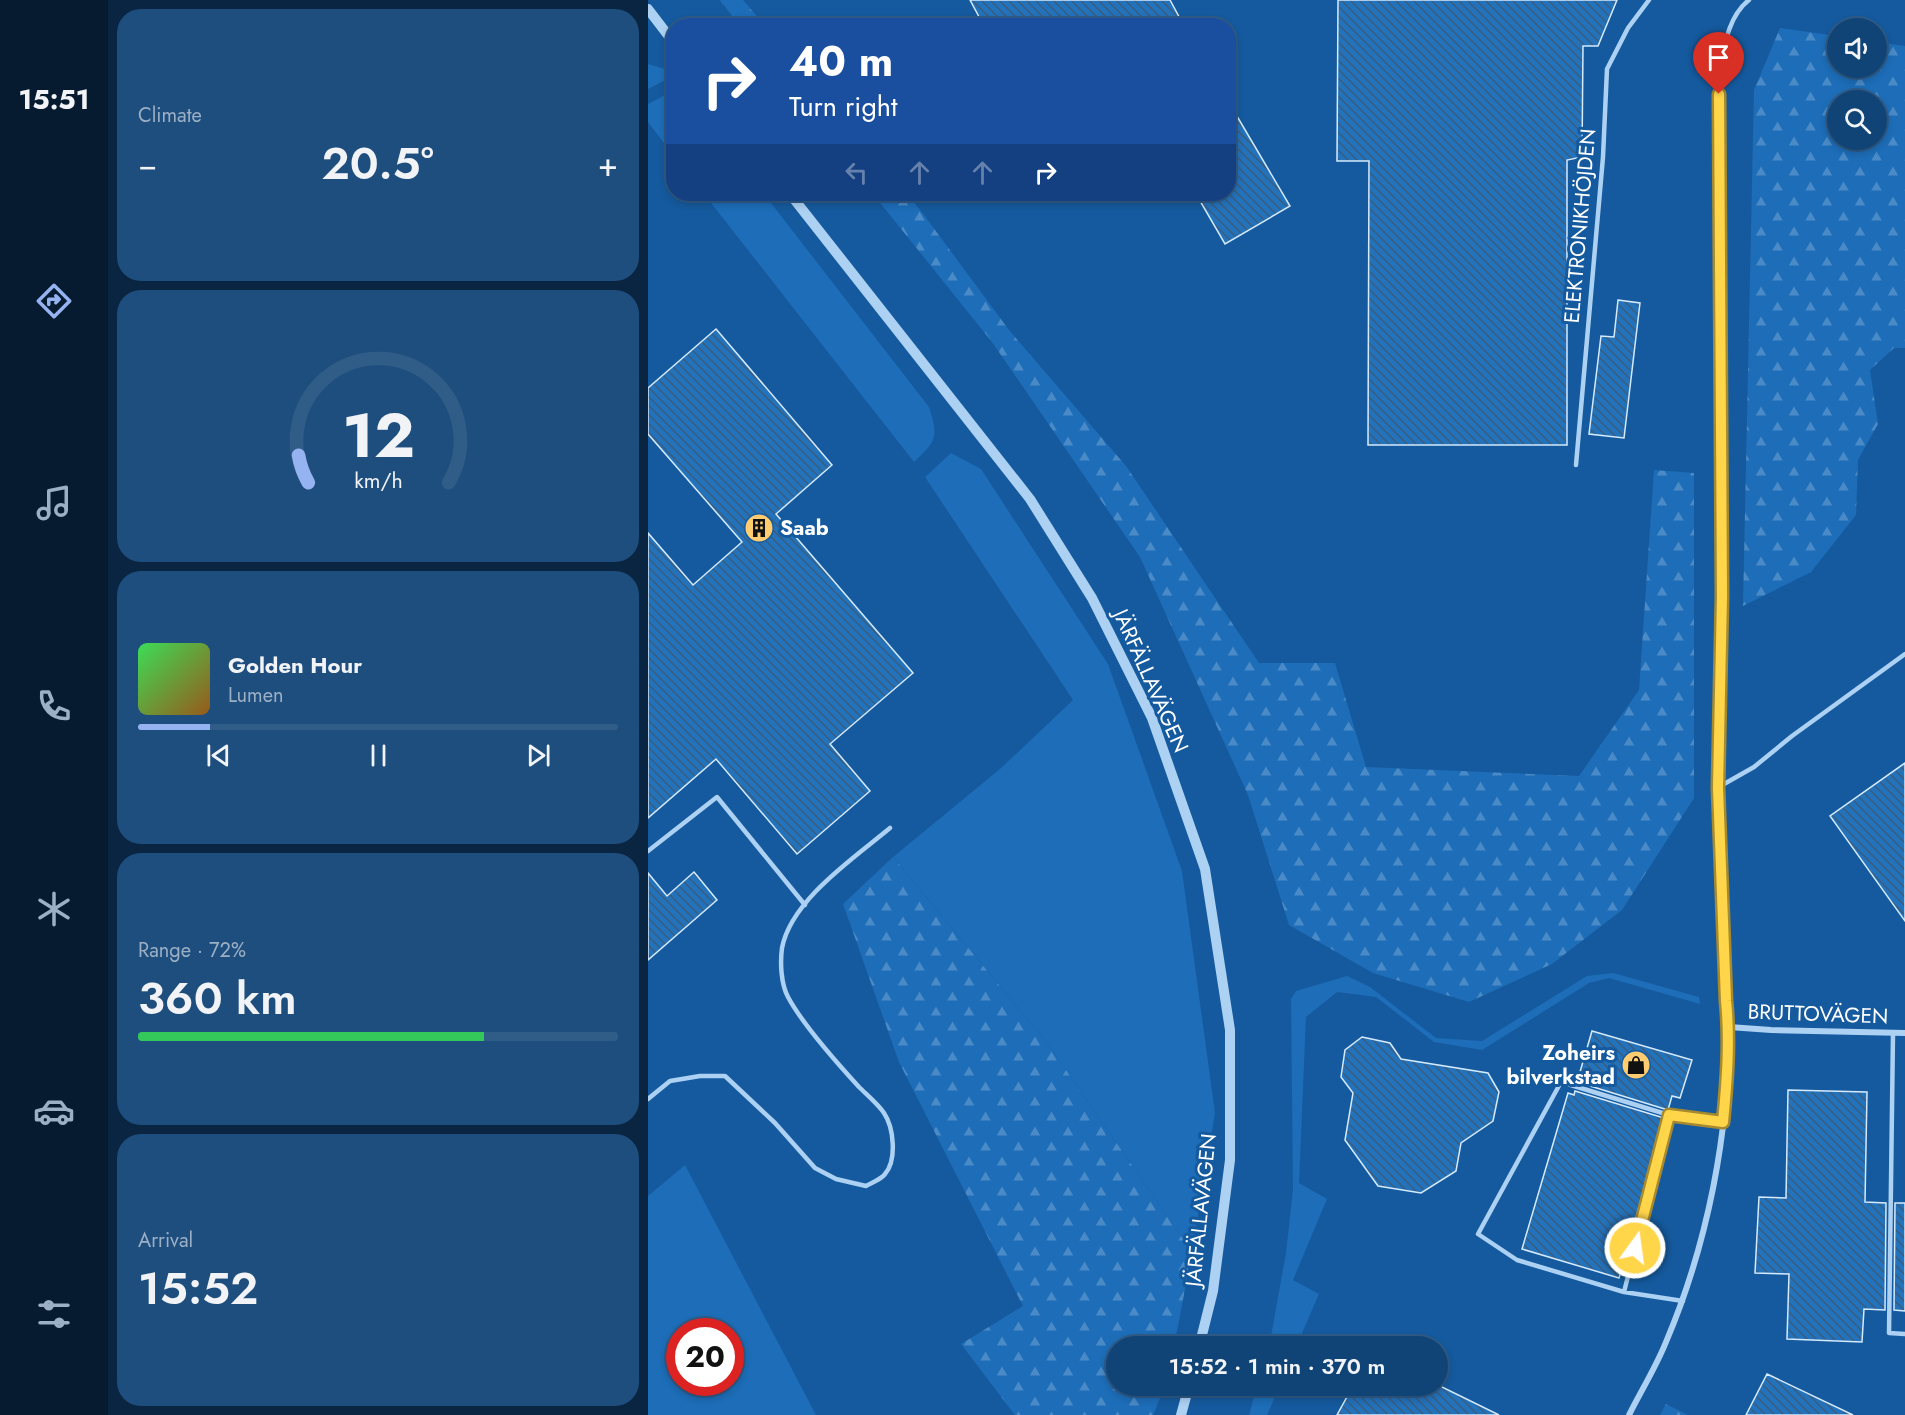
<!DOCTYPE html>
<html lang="en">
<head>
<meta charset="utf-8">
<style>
  :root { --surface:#104476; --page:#1e4e7e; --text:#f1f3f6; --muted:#9cb0c5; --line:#305c88; --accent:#95b2f1 }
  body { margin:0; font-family:Jost,sans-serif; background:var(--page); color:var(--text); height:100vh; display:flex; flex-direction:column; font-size:22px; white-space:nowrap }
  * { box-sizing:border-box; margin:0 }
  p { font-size:20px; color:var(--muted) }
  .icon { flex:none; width:33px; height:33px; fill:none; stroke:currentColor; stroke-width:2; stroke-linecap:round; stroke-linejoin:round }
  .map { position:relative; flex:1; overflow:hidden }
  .details { display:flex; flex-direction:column; gap:9px; padding:9px; background:#092541; width:540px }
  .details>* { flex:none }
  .banner { position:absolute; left:18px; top:18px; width:570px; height:183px; border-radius:24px; box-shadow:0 3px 9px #0003,0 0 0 2px var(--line); background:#1a4fa0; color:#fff; overflow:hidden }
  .tools { position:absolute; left:1179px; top:18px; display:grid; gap:12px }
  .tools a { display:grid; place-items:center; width:60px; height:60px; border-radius:50%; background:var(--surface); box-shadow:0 3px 9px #0003,0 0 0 2px var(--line); font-size:30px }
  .speed { position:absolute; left:18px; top:1318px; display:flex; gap:12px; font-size:30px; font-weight:700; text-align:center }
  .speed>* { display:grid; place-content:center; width:78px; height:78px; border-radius:50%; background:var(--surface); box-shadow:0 3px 9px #0003,0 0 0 2px var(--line); line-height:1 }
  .speed .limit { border:9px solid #d22; background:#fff; color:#111 }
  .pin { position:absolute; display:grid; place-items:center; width:51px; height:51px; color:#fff; margin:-62px -26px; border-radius:50% 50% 50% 0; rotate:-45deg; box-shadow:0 0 6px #0007 }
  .pin .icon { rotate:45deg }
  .me { position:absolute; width:66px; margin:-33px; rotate:14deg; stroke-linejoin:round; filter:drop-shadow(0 0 4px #0008) }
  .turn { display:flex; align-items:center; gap:21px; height:126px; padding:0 24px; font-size:27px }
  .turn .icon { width:78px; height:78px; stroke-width:2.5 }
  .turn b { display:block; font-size:42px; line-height:51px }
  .lanes { display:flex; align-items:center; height:57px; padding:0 24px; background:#0003; justify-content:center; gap:30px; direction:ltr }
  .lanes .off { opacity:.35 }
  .big { font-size:45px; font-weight:600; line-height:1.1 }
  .details .tile { flex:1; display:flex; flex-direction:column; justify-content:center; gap:9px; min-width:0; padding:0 21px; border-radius:24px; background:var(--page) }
  .details .dial { align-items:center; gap:0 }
  .dial svg { height:156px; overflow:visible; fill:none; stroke:var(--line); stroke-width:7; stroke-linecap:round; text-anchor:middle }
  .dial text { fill:var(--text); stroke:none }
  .song { display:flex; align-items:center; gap:18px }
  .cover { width:72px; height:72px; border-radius:9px; background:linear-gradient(135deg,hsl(130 70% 55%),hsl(30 70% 35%)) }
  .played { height:6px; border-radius:3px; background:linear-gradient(90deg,var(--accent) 15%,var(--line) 15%) }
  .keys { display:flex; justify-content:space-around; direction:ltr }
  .heat { display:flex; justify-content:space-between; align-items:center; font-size:33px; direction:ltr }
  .charge { height:9px; border-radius:4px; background:linear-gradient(90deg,#34c759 72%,var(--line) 0) }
  .trip { position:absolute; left:458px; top:1336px; width:342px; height:60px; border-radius:30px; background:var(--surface); box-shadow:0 3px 9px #0003,0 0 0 2px var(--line); font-weight:600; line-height:60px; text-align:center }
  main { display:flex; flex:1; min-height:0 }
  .tab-bar { display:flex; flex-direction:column; width:108px; justify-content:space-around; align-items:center; background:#061b2f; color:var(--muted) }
  .tab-bar .icon { width:42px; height:42px }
  .tab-bar .current { color:var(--accent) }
  .tab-bar b { font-size:27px; color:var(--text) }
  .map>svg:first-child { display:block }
  .grass { fill:#1d6db8; fill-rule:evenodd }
  .forest { fill:url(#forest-firs); fill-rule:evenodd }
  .building { fill:url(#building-back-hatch); stroke:#d4eafd; stroke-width:1.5 }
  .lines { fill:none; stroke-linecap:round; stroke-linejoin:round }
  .service { stroke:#acd1f3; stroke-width:4.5 }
  .minor { stroke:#acd1f3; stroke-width:6 }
  .tertiary { stroke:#acd1f3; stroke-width:10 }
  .route-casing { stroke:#a68a30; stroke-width:15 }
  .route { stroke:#ffd54a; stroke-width:10 }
  .labels { text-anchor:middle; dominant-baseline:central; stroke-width:6; stroke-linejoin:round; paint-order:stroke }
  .street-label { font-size:21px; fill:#fff; stroke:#155a9e }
  .poi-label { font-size:21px; font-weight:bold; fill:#fff; stroke:#155a9e; text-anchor:start }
</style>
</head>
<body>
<main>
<nav class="tab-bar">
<b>15:51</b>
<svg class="icon current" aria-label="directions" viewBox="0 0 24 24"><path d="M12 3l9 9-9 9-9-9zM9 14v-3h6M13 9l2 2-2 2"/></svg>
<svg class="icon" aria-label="music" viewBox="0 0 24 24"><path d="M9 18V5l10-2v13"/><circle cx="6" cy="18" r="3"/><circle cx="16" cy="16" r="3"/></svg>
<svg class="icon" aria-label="phone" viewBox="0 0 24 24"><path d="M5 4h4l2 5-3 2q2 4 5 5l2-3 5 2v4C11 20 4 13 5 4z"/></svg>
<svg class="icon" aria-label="climate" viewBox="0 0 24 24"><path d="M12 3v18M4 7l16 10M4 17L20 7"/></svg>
<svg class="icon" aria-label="car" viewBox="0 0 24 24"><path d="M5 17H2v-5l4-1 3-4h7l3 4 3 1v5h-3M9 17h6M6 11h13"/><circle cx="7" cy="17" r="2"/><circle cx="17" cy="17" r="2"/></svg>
<svg class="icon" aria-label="filters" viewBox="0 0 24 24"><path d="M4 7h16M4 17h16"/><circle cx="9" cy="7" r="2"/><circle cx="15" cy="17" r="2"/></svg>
</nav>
<section class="details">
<div class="tile"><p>Climate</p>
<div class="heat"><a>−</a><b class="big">20.5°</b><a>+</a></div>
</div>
<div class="tile dial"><svg viewBox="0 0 100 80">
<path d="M14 69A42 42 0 1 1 86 69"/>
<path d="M14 69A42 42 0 0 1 9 55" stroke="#95b2f1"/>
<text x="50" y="56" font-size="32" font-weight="700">12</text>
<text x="50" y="72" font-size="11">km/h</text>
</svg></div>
<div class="tile">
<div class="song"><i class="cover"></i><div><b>Golden Hour</b><p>Lumen</p></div></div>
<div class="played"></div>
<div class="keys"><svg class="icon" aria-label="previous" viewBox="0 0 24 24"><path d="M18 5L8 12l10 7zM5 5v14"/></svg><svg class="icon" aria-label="pause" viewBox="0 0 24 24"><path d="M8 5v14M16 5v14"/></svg><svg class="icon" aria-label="next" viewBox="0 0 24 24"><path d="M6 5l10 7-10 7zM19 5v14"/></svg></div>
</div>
<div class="tile"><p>Range · 72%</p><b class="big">360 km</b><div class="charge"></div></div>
<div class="tile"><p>Arrival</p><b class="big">15:52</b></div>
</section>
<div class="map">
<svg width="1257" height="1415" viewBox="0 0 1257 1415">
  <defs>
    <pattern id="forest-firs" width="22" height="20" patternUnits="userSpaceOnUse" patternTransform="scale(1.5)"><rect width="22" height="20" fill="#1d6db8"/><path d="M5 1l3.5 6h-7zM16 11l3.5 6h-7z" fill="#4a8ac6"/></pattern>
    <pattern id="building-back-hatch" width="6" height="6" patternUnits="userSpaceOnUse" patternTransform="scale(1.5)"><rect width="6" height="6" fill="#2372bc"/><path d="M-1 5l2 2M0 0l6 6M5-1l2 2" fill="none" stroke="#3a5d7e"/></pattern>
  </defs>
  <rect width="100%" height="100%" fill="#155a9e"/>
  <path class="grass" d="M0 64 20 70 25 76 0 89Z
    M25 91V155L0 122V104Z
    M56 194H116L281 407C291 438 288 441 266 462Z
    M303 453 333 469 460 664 534 871 567 1113 544 1252 400 1044 245 857 352 769 425 700 277 477Z
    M965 973 1051 997 1052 1004 961 978 941 983 834 1050 786 1042 728 997 689 992 658 1017 651 1183 679 1199 645 1280 671 1294 648 1347H621L638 1253 645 1189 643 999 648 991 699 976 722 987 788 1038 834 1041 939 976Z
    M37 1165 168 1415H169H0V1196ZM32 1332H82V1383H32Z
    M609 1386H632L619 1415H601Z"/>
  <path class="forest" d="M72 0H95L116 25H91Z
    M1132 28 1189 36 1190 68H1228L1229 42 1257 46V348H1246L1222 370 1230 424 1210 460 1208 515 1163 572 1095 606 1106 90ZM1228 100V140H1190V100Z
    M225 194H259L273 211 361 330 478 466 611 663H687L718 767 931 776 991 690 1006 470 1046 473V798L974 910 904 964 821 1002 725 973 641 925 600 795 492 557 344 342Z
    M245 857 400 1044 544 1252 526 1347H468V1386H517L505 1415H367L313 1344 375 1306 251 1062 195 904Z
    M1018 1404 1040 1415H1012Z"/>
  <path class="building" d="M322 0H522L536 26H336Z
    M690 0H969L950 46H935L934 157 919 160V445H720L721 161H689Z
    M580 101 642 206 577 244 548 194H580Z
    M970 300 992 303 976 438 941 434 953 336 966 337Z
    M68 329 184 465 128 514 265 673 182 744 222 791 149 854 68 759 0 818V533L45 585 94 542 0 434V388Z
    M1257 763V921L1182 816Z
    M46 872 69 900 0 960V873L19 896Z
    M944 1031 1044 1060 1032 1098 1024 1096 1020 1110 929 1082Z
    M714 1037 742 1043 753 1059 840 1073 851 1092 845 1121 813 1143 808 1171 773 1193 730 1186 697 1140 705 1093 693 1077 697 1050Z
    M1140 1090 1219 1092 1217 1202 1238 1203 1237 1310 1216 1309 1214 1342 1139 1339 1141 1274 1107 1273 1111 1197 1138 1198Z
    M927 1091 1016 1118 971 1278 874 1249 920 1093 926 1095Z
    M1247 1203H1257V1311L1246 1310Z
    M1119 1374 1205 1415H1098Z
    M705 1386H792L851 1415H689Z"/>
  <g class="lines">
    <path class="service" d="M928 465 955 157 959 69 980 28 1001 0
      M1069 788 1106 767 1144 736 1257 654
      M0 851 69 797 157 905
      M1081 1027 1078 1001 1069 788 1074 595 1071 72C1076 48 1080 16 1101 0
      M1245 1033 1241 1333 1257 1334
      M0 1099 22 1081 52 1076H77L127 1123 167 1168 188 1179 218 1186C223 1183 234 1179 237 1174 249 1160 246 1128 236 1113 230 1104 219 1095 211 1087 189 1063 155 1025 140 997 133 984 132 963 134 948 143 900 206 858 242 828
      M976 1292 1021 1115
      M1035 1301 976 1292 869 1260 830 1234 913 1082 1021 1115 1075 1122"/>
    <path class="minor" d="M981 1415C993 1391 1008 1367 1018 1342 1060 1243 1081 1133 1081 1027L1123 1030 1257 1033"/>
    <path class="tertiary" d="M0 9 26 43
      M142 194 382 499 444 598 504 718 557 869 582 1030V1160L565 1291 551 1347
      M533 1415 541 1386"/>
  </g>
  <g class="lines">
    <g class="route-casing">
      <path id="route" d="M987 1248 1021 1115 1075 1122C1079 1081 1082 1041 1078 1001L1070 788 1074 596 1071 94"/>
    </g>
    <use href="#route" class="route"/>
  </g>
  <defs>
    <g id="building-disc" transform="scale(1.5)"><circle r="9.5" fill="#ffcc6f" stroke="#155a9e"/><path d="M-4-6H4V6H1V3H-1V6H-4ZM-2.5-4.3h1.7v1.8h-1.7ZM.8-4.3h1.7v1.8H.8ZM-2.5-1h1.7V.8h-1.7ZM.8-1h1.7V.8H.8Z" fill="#111"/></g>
    <g id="shop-disc" transform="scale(1.5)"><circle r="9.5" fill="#ffcc6f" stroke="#155a9e"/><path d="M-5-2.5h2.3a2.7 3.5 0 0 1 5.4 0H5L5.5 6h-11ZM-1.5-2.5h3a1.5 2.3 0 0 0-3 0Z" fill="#111"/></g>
  </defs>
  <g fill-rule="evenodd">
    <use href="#building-disc" x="111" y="528"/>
    <use href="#shop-disc" x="988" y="1065"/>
  </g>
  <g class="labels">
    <g class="street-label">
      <text transform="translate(932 226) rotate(-85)">ELEKTRONIKHÖJDEN</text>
      <text transform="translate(503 681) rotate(66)">JÄRFÄLLAVÄGEN</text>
      <text transform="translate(1170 1014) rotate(2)">BRUTTOVÄGEN</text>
      <text transform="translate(553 1210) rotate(-84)">JÄRFÄLLAVÄGEN</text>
    </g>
    <g class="poi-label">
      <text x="132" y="528">Saab</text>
      <text x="967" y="1053" text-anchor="end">Zoheirs<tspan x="967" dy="24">bilverkstad</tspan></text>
    </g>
  </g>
</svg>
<div class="tools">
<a><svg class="icon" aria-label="sound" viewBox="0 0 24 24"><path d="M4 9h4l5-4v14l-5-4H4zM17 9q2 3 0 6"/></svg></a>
<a><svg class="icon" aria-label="search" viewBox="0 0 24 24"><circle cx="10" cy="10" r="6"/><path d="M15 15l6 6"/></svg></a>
</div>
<div class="speed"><div class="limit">20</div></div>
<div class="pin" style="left:1071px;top:94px;background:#d93025"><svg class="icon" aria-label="arrive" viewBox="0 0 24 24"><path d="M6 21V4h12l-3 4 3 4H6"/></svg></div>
<svg class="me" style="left:987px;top:1248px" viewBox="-20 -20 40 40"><circle r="17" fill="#ffd54a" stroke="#fff" stroke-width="3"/><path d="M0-11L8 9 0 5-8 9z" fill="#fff"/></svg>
<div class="trip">15:52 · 1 min · 370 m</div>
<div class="banner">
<div class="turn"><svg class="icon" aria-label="right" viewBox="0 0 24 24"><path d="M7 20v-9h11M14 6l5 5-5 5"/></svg><div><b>40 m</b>Turn right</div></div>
<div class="lanes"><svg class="icon off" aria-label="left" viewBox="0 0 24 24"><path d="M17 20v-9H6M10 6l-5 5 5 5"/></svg><svg class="icon off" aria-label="ahead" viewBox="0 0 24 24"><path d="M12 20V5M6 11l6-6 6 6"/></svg><svg class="icon off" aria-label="ahead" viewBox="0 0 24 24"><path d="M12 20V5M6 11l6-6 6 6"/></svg><svg class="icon" aria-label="right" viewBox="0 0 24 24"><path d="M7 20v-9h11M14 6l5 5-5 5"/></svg></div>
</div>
</div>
</main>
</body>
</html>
